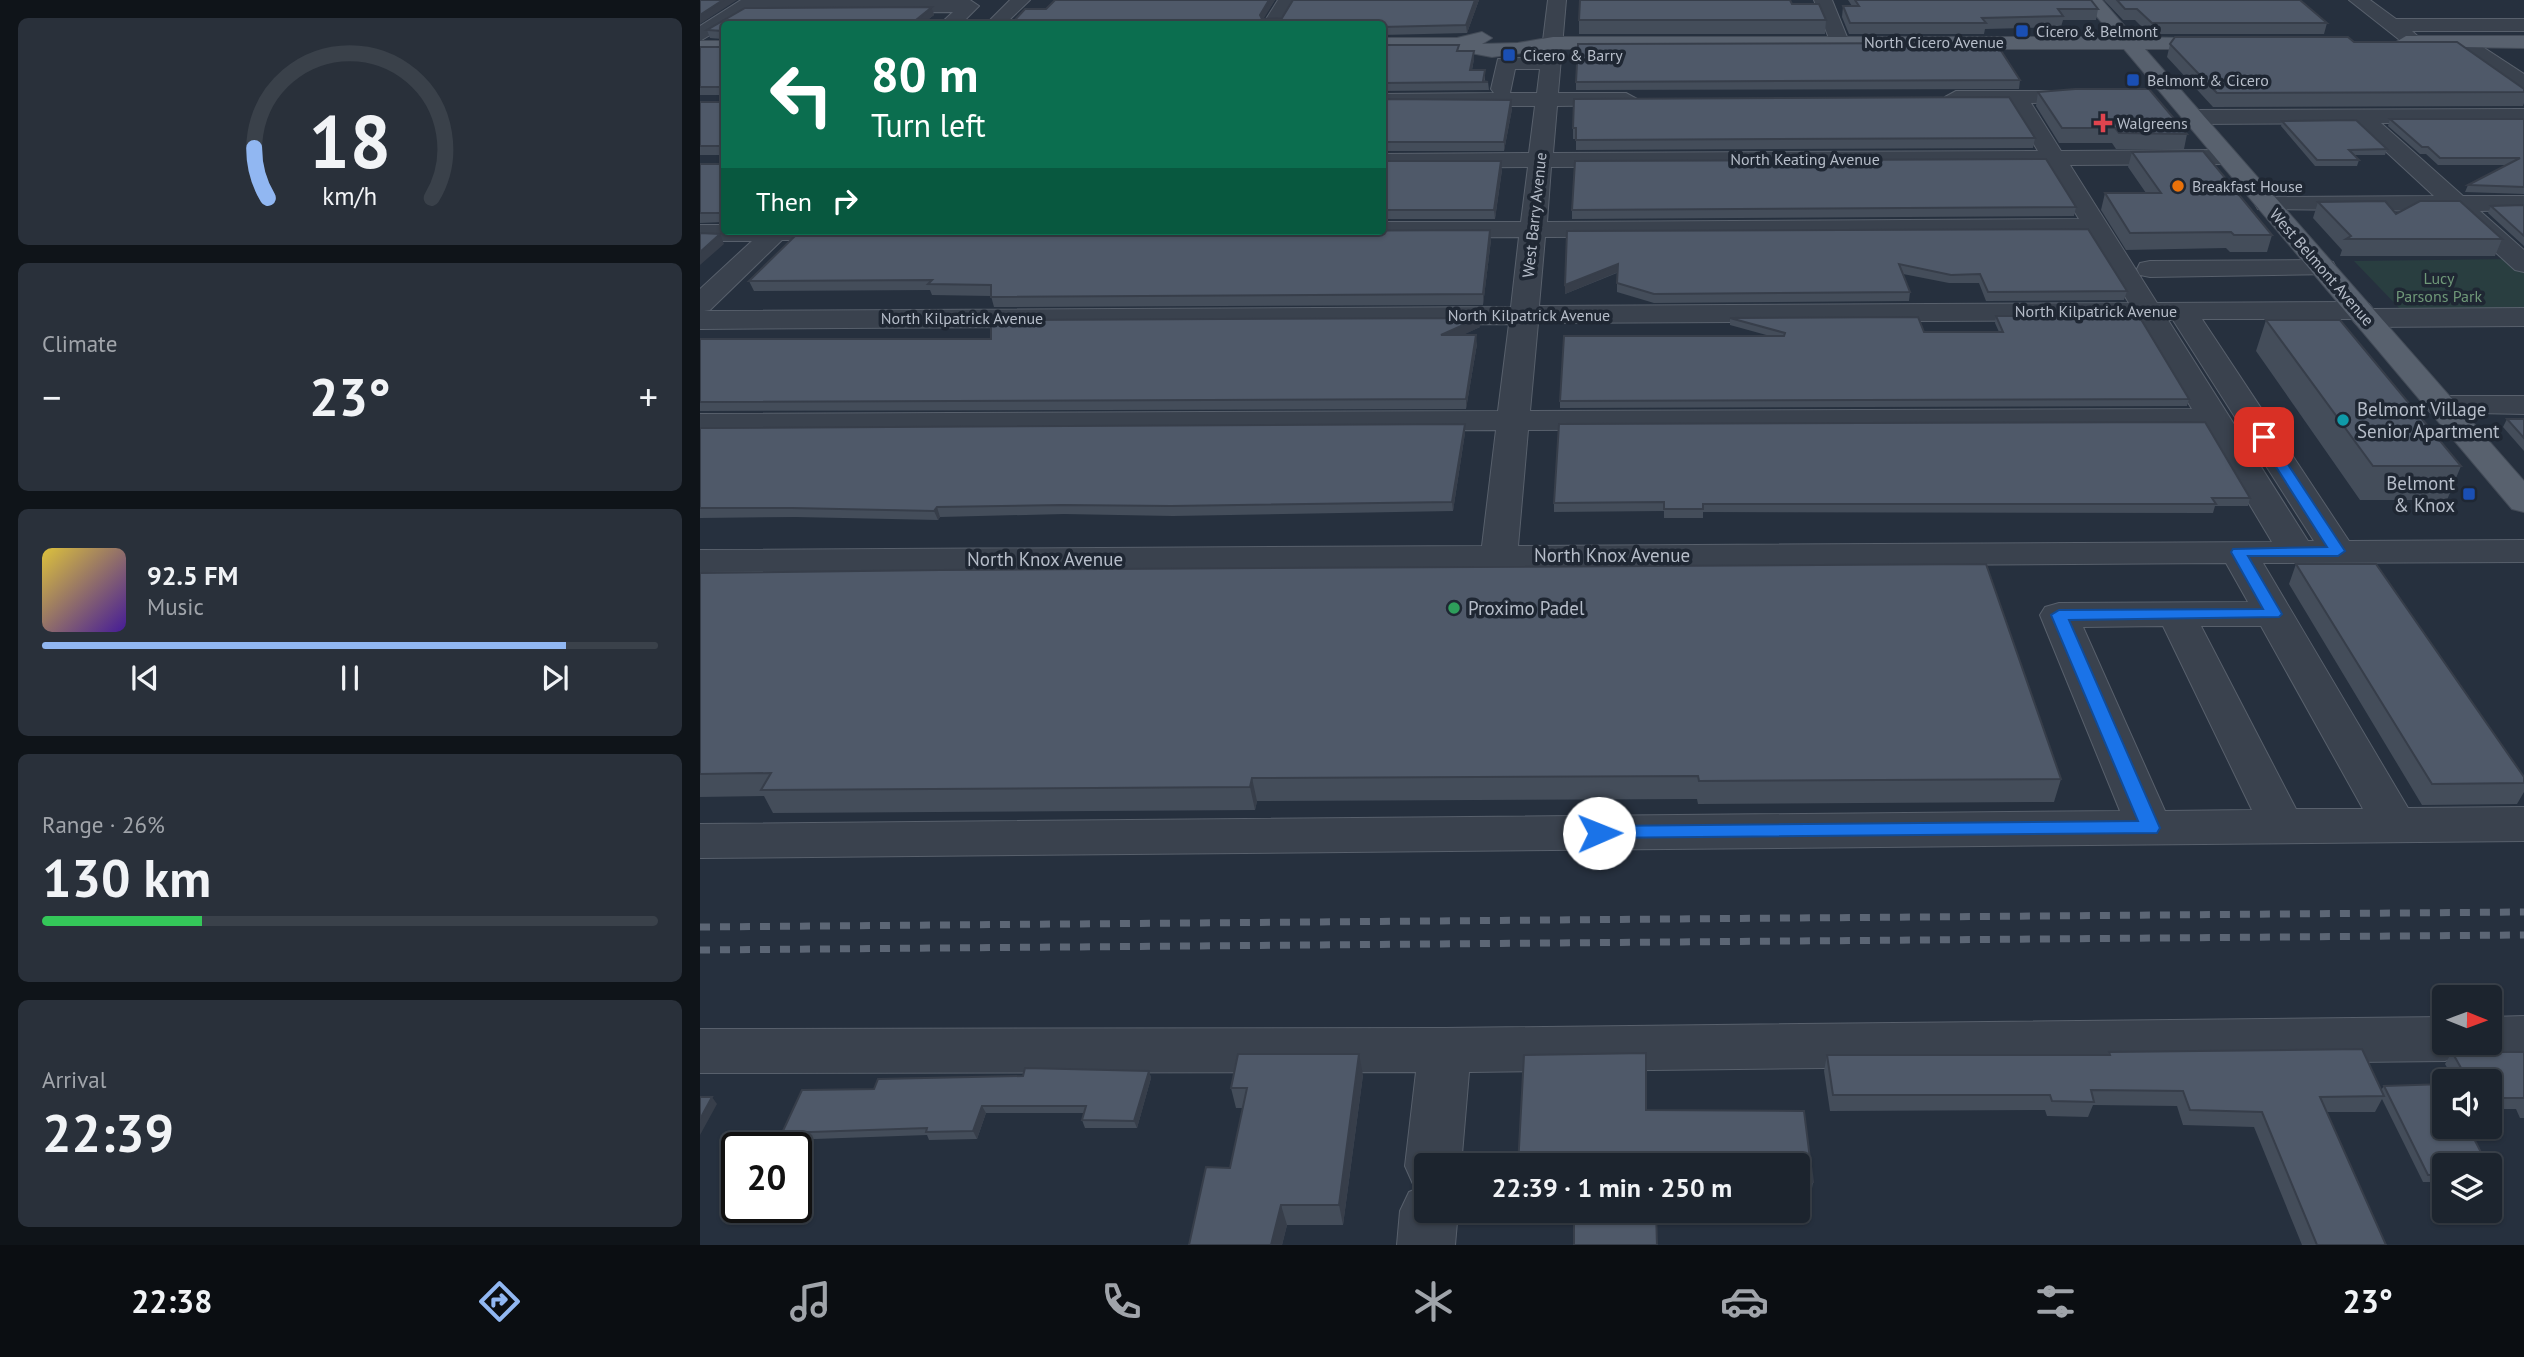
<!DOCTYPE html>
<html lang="en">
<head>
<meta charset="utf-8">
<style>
  :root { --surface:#1c242e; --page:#29303a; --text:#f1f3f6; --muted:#a0a4aa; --line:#3a414a; --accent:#91b7f2 }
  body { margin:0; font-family:"PT Sans",sans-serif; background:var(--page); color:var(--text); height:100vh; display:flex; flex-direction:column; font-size:26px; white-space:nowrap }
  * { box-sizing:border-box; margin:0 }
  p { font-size:23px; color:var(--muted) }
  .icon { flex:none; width:38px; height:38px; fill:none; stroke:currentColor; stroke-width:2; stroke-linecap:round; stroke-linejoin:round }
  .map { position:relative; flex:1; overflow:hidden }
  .sheet { display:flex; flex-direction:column; gap:18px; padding:18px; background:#0f1419; width:700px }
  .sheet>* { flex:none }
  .top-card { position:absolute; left:21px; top:21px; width:665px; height:214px; border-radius:7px; box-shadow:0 2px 5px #0004,0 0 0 2px var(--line); background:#0b6e4f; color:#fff; overflow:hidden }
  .needle { width:46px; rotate:91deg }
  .controls { position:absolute; left:1732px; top:985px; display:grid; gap:14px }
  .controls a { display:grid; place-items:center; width:70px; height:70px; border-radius:7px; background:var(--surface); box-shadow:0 2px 5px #0004,0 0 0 2px var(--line); font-size:35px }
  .speed { position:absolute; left:21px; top:1132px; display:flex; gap:14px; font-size:35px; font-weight:700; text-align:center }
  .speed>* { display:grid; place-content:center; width:91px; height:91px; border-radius:50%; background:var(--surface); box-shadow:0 2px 5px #0004,0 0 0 2px var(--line); line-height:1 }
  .speed .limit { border:4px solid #111; border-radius:10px; background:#fff; color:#111 }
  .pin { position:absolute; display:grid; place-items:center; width:60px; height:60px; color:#fff; margin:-30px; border-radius:14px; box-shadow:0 4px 10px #0006 }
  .me { position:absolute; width:77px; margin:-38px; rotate:89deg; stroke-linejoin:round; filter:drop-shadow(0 0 5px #0008) }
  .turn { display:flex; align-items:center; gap:24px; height:147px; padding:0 35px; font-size:32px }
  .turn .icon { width:91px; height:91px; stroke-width:2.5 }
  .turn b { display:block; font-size:49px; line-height:60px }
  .then { display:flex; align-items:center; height:66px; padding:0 35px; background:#0003; gap:14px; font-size:26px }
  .big { font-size:52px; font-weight:600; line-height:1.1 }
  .sheet .tile { flex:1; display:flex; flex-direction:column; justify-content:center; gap:10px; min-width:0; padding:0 24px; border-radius:10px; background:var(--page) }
  .sheet .dial { align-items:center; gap:0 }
  .dial svg { height:182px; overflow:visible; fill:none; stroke:var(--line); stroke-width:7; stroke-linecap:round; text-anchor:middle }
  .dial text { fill:var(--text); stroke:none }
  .song { display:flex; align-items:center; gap:21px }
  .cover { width:84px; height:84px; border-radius:10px; background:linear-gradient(135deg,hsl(50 70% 55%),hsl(260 70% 35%)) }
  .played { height:7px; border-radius:4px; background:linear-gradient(90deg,var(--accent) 85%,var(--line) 85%) }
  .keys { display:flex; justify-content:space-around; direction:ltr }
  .heat { display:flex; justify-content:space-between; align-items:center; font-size:38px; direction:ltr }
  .charge { height:10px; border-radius:5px; background:linear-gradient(90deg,#34c759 26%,var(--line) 0) }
  .trip { position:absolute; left:714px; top:1153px; width:396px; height:70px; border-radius:7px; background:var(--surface); box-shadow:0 2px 5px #0004,0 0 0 2px var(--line); font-weight:600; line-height:70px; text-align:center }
  .tab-bar { display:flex; height:112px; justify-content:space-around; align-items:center; background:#0b0e12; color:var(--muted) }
  .tab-bar .icon { width:49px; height:49px }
  .tab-bar .current { color:var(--accent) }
  .tab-bar b { font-size:32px; color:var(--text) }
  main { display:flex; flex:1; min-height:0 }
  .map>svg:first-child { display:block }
  .green { fill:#293e40 }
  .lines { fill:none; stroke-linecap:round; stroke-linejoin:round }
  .minor-casing { stroke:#58606c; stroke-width:2 }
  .major-casing { stroke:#434b57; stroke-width:2 }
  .minor { fill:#3a424e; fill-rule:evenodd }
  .major { fill:#58616e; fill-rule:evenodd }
  .rail { stroke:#5c6675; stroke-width:7; stroke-dasharray:10 10; stroke-linecap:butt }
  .wall { fill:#444d5a }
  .shaded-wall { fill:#373e4a }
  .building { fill:#4f5969; stroke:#373e4a; stroke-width:2 }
  .route { fill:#1a73e8; stroke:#114b97; stroke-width:2 }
  .transit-dot { fill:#1a4fb4; stroke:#1f2733; stroke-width:2.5 }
  .health-dot { fill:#e0444e; stroke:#1f2733; stroke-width:2.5 }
  .food-dot { fill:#e8710a; stroke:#1f2733; stroke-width:2.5 }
  .culture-dot { fill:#0f9aa8; stroke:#1f2733; stroke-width:2.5 }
  .leisure-dot { fill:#2e9e5b; stroke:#1f2733; stroke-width:2.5 }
  .labels { text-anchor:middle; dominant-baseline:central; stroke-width:7; stroke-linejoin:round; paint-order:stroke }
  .far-poi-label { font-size:16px; fill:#b6bdc9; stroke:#1f2733; text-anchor:start }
  .far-street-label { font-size:16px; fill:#b6bdc9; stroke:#1f2733 }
  .far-park-label { font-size:16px; fill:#6f9878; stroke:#1f2733 }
  .poi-label { font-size:19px; fill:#b6bdc9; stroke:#1f2733; text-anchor:start }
  .street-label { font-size:19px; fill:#b6bdc9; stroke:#1f2733 }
</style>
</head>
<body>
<main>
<section class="sheet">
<div class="tile dial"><svg viewBox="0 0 100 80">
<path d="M14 69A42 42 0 1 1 86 69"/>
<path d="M14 69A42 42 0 0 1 8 47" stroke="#91b7f2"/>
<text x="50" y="56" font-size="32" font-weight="700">18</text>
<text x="50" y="72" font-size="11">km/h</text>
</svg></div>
<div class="tile"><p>Climate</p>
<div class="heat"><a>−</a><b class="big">23°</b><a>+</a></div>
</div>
<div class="tile">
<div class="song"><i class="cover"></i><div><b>92.5 FM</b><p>Music</p></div></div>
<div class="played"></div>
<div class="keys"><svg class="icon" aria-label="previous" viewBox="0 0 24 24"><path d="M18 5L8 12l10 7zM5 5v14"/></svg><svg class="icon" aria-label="pause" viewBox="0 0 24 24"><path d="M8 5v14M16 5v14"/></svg><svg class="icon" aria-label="next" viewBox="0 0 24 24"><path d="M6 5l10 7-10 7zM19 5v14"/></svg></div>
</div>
<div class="tile"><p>Range · 26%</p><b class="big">130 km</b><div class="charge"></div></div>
<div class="tile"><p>Arrival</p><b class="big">22:39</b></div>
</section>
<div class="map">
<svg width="1824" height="1245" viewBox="0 0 1824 1245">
  <rect width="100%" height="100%" fill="#26303e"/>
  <path class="green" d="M1814 259 1824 268V313L1705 314 1654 261Z"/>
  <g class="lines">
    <g class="minor-casing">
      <path id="minor" d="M41 0H270L279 6 261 24H240L253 12 47 13 0 41V26Z
        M310 0H330L305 24H286Z
        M578 0H596L581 24H563Z
        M848 0H866L858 93H926L937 99 926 105 857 106 853 153 1338 151 1309 103H1256L1245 97 1256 91H1362L1370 92 1373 97 1370 102 1331 103 1361 151 1527 150 1535 152 1539 157 1535 162 1527 164 1370 165 1457 303 1659 302 1669 304 1673 309 1824 308V326L1666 327 1656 324 1652 319H1502L1649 541 1824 540V562L1563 563 1708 808 1824 807V841L0 858V824L1420 811 1340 615 1345 607 1359 603 1548 602 1526 563 0 572V550L782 546 796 430 0 434V414L798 411 809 324 0 329V289L52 241H0V225H24V231H524L520 236 511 239 82 240 10 310 4 311 811 307 819 237 682 238 670 231H682V222H821L828 167 682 168V154L829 153 835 106H682V94L794 93 791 89 798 59 841 57ZM815 69H840L837 93H810ZM1346 165 1379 219 847 222 851 167ZM1388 235 1429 303 839 306 845 237ZM1439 320 1492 409 830 411 838 323ZM1468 320H1473L1614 541H1608ZM1504 428 1572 542 818 546 828 430ZM1463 626 1552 810 1465 811 1383 627ZM1501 626H1561L1663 809H1596Z
        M1114 0H1132L1149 42 1146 46H1132Z
        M1649 0H1670L1696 19H1824V31H1712L1723 41 1713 47 1706 45Z
        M1766 36 1824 74V90L1817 88 1759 46 1756 42Z
        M1824 109V123H1681L1763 196H1824V210L1780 211 1824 250V272L1815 270 1750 211 1558 209 1555 204 1558 199 1567 197 1734 196 1655 123 1493 124 1482 117 1493 110Z
        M1623 260 1633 262 1636 268 1633 274 1450 277 1440 275 1437 269 1440 263 1450 261Z
        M1741 396H1824V414L1730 412 1725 405 1730 398Z
        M1824 1016V1060L1790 1061 1772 1055 1768 1046 1763 1055 1745 1061 769 1072 761 1166H726V1211H758L755 1245H697L700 1211 709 1192 721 1187 713 1184 705 1166 716 1072 0 1073V1029L745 1028 1745 1017V1043H1790V1017Z"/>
    </g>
    <g class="major-casing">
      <path id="major" d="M1383 0H1402L1434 37 1531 39 1534 43 1524 49H1445L1824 481V512L1812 509 1424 49H853L792 57 755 50H682V38H757L782 32 792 38 782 44 818 43 853 37H1414Z
        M1706 36H1824V48L1699 46 1696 42Z
        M0 41H24V53H0Z"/>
    </g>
    <use href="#minor" class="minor"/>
    <use href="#major" class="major"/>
    <path class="rail" d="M0 927 1824 912
      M0 950 1824 935"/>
  </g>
  <path class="wall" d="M355 0H575L563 19 779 0 767 33 682 35V24H312V23L346 9Z
    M1148 0H1391L1398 9 1396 20H1363L1361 27 1285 29 1284 34H1149L1142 17 1143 6H1152Z
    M1404 0H1600L1627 23 1624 34H1449L1435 20H1423Z
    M1092 4 1126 20 1125 34H879V20Z
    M232 7 234 15 222 24H24V224V222L0 223V164H22V155H0V102H23V95H0V47H21L22 39 10 38 7 30 45 8Z
    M1654 42 1824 92V103L1823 106 1513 107 1467 57 1470 44Z
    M682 45 759 51 774 59 772 70H785V81L788 82 789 90 682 91Z
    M1320 80 1319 89 876 90V82Z
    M1338 92 1487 134 1484 149H1416L1412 143H1359L1336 106Z
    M682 99 812 109 804 151H682Z
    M1690 119H1824V194L1765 192 1768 185 1806 165H1738L1726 154H1720L1688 126Z
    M1582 121 1687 149 1685 155H1654L1659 160 1657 166H1615L1581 126Z
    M873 128 1335 138 1333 148 876 150V139H873Z
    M1432 152 1572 235 1567 252H1530L1526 248 1426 250 1401 210 1405 193H1446L1428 167Z
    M682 161 802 170 795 219H682Z
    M1618 202 1696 214 1802 239 1795 256H1640L1642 250 1613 218Z
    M1824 205V246L1788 213 1791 206Z
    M1376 207 1374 216 872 219V210Z
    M1388 229 1427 291 1424 300 1286 301 1279 283H1249L1203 274 1210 292 1209 301 954 303 917 292V273L865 294 867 231Z
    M509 232 791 240 783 305 294 307 291 296 232 295 230 290 54 291 49 281Z
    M1296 316 1489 399 1487 406 860 408V401L1070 336 1030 325V318L1224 332H1299L1295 323Z
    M1566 320 1761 466 1747 500H1660L1556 351Z
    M780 327 762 335 777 344 766 409 0 411V339H291Z
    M1807 419H1824V451L1803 427Z
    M0 428 765 433 753 511 473 516 364 514 240 517 238 520 96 517 0 518Z
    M1550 498 1548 506H1515L1513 513 1003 512V518H964V511L854 512V503Z
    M1596 564 1824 777V792L1817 804 1722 805 1589 584Z
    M0 573 1361 779 1354 802 998 804 997 799 557 801 555 810 73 813 64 796 0 797Z
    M1409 1052 1681 1090 1684 1086 1745 1166V1182H1723L1682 1099 1675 1112H1627L1686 1245H1602L1554 1127 1483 1125 1477 1106 1393 1105 1388 1117 1347 1116 1345 1110 1130 1111 1124 1071 1127 1055H1408Z
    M1752 1052H1824V1118H1820L1816 1109H1790V1082H1755L1745 1064Z
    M946 1053V1110L1104 1111 1113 1182 1110 1201H1097V1166H818L824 1055Z
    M449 1071 451 1078 437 1128H385L382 1120 384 1113H286L277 1139 229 1140 227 1135 87 1140 82 1133 174 1089Z
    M663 1075 643 1225H587L582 1245H489L530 1168 543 1108H536L531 1088Z
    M816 1211H956L874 1221H817Z"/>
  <path class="shaded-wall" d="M23 0H37L0 24V15Z
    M569 0H575L561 23 560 15Z
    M775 0H779L767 33 766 25Z
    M232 7 234 15 222 24H211Z
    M774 51V59L770 79V70Z
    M811 100 812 109 804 151V142Z
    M801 161 802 170 795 219 794 210Z
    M790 230 791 240 783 305V294Z
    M20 234 24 244 0 265V252Z
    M918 264V272L865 294V285Z
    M779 318 780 327 742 345 741 335Z
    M776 335 777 344 766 409V399Z
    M765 424V433L753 511 752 502Z
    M237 507 240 517 238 520 234 511Z
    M552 778 557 801 555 810 550 787Z
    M659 1054 663 1075 643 1225 639 1205Z
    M449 1071 451 1078 437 1128 434 1121Z
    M12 1097 17 1104 0 1135V1119Z
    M282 1106 286 1113 277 1139 273 1131Z
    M581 1205 587 1225 582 1245H571Z"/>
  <path class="building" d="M0 0H23L0 15Z
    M355 0H569L560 15 562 19 582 18 593 0H775L766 25 682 27V24H465L466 23 313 24 312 23 325 9H346Z
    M880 0H1090L1092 4H1119L1126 20H879Z
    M1155 0H1391L1398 9H1358L1363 16 1282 18 1286 23H1150L1143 6H1159Z
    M1417 0H1600L1627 23H1452L1437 9H1425Z
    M232 7 211 24H24V219H23L20 213H0V164H22V146H0V102H23V87H0V47H21L23 31 7 30 45 8Z
    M1475 37H1648L1654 42H1757L1824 89V92L1517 93 1470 44Z
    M1296 43 1320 80 876 82 878 44Z
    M682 45H759L757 51H774L770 70H785L783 81 788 82 682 83Z
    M1375 89H1449L1487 134 1419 133 1415 128H1362L1338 92Z
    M1309 97 1335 138 876 140V128H873L874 99Z
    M682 99 811 100 804 142H682Z
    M1690 119H1824V187L1768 185 1820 158H1740L1728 147H1722Z
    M1656 120 1687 149 1649 150 1659 160H1617L1582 121Z
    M1503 151 1572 235H1534L1531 232 1430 233 1405 193H1461L1432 152Z
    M1346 159 1376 207 872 210 875 161Z
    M682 161H801L794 210H682Z
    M1685 201 1696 214 1720 201H1760L1802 239H1646L1651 236 1618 202Z
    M1824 205V236L1791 206Z
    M1388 229 1427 291 1288 292 1280 274 1251 275 1199 264 1210 292 954 294 917 283 918 264 865 285 867 231Z
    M790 230 783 294 291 297V285L228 284 232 280 49 281 98 233Z
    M0 233 20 234 0 252Z
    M1296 316H1439L1489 399 860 401 864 336H1084L1085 333 1030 318 1218 317 1224 332H1303Z
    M779 318 741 335H776L766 399 0 402V339H291V320Z
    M1566 320H1640L1761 466H1673Z
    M1807 419H1824V438Z
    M1505 422 1550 498H1512L1516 504H1003V509H964V502L854 503 859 424Z
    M765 424 752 502 471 506 362 505 237 507 234 511 92 508H0V428Z
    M1286 564 1361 779 999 781 998 776 552 778 550 787 61 790 71 773 0 774V573L240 570Z
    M1596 564H1676L1824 777V783L1732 784Z
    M1662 1049 1684 1096 1620 1097 1686 1245H1617L1562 1112 1490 1110 1483 1091 1391 1090 1394 1102 1352 1101 1350 1095H1133L1127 1055H1410L1409 1052Z
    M1752 1052H1824V1098H1790V1082H1769Z
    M946 1053V1110L1104 1111 1113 1182H1097V1166H818L824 1055Z
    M538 1054H659L639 1205H581L571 1245H489L506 1167 530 1168 547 1088H531Z
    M325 1068 449 1071 434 1121 382 1120 386 1106H282L273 1131 226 1132 227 1128 82 1133 102 1090 174 1089 178 1079 323 1076Z
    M1745 1084V1127H1768L1788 1166H1745V1175H1728L1684 1086Z
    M0 1097H12L0 1119Z
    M874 1211H956L957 1245H874Z"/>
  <path class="route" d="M1564 433 1570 437 1645 551 1638 556H1548L1582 614 1579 617 1369 620 1460 828 1457 833 893 838 890 833 893 828 899 826 1438 821 1351 615 1359 610 1563 609 1531 552 1533 549 1627 547 1557 437Z"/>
  <g class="transit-dot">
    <rect x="1315" y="24" width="14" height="14" rx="3.5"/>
    <rect x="802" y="48" width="14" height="14" rx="3.5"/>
    <rect x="1426" y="73" width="14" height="14" rx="3.5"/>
    <rect x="1762" y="487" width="14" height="14" rx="3.5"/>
  </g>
  <path class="health-dot" d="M1399.5 112.5h7v7h7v7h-7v7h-7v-7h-7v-7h7z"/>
  <circle class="food-dot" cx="1478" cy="186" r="7"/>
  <circle class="culture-dot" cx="1643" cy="420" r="7"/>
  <circle class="leisure-dot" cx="754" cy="608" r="7"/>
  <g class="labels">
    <g class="far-poi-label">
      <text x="1336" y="31">Cicero &amp; Belmont</text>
      <text x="823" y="55">Cicero &amp; Barry</text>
      <text x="1447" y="80">Belmont &amp; Cicero</text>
      <text x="1417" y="123">Walgreens</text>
      <text x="1492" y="186">Breakfast House</text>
    </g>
    <g class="far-street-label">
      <text x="1234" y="42">North Cicero Avenue</text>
      <text x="1105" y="159">North Keating Avenue</text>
      <text transform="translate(834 215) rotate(-84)">West Barry Avenue</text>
      <text transform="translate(1622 267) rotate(49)">West Belmont Avenue</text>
      <text x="1396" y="311">North Kilpatrick Avenue</text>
      <text x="829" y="315">North Kilpatrick Avenue</text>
      <text x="262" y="318">North Kilpatrick Avenue</text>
    </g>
    <g class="far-park-label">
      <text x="1739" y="278">Lucy<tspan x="1739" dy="18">Parsons Park</tspan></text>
    </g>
    <g class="poi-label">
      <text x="1657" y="409">Belmont Village<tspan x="1657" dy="22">Senior Apartment</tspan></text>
      <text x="1755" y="483" text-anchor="end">Belmont<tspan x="1755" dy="22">&amp; Knox</tspan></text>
      <text x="768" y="608">Proximo Padel</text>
    </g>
    <g class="street-label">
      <text x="912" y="555">North Knox Avenue</text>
      <text x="345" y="559">North Knox Avenue</text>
    </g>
  </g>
</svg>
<div class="controls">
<a><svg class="needle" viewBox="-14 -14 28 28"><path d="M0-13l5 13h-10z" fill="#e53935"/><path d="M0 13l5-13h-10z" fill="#a0a4aa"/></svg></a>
<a><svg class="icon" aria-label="sound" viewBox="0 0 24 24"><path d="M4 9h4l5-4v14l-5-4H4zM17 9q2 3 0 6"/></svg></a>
<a><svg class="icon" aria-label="layers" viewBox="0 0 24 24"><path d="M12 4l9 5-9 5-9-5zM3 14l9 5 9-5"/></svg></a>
</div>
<div class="speed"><div class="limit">20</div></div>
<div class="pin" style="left:1564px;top:437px;background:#d93025"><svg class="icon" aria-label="arrive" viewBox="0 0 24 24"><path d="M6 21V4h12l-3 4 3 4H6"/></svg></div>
<svg class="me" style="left:899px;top:833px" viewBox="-20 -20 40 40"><circle r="19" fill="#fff"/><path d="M0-13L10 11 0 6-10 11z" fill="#1a73e8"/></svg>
<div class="trip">22:39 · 1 min · 250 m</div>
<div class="top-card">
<div class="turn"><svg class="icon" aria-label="left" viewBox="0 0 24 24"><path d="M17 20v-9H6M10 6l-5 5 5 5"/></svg><div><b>80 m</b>Turn left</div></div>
<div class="then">Then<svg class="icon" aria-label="right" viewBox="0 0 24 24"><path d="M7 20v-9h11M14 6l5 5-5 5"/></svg></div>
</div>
</div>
</main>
<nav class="tab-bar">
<b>22:38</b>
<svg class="icon current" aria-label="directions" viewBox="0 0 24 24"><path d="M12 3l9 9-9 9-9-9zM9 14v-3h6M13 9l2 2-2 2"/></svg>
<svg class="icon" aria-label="music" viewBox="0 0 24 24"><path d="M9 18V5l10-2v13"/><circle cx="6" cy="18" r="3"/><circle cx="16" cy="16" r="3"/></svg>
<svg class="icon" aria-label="phone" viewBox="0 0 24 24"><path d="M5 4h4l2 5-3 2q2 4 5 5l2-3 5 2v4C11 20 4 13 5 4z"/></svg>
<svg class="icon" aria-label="climate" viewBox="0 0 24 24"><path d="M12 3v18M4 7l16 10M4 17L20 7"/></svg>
<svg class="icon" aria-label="car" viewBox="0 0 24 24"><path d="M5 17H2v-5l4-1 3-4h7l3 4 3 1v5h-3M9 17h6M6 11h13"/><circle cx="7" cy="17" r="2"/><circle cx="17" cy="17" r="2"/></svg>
<svg class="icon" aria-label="filters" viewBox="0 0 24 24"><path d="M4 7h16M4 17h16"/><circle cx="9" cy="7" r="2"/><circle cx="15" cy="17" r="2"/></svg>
<b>23°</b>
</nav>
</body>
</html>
